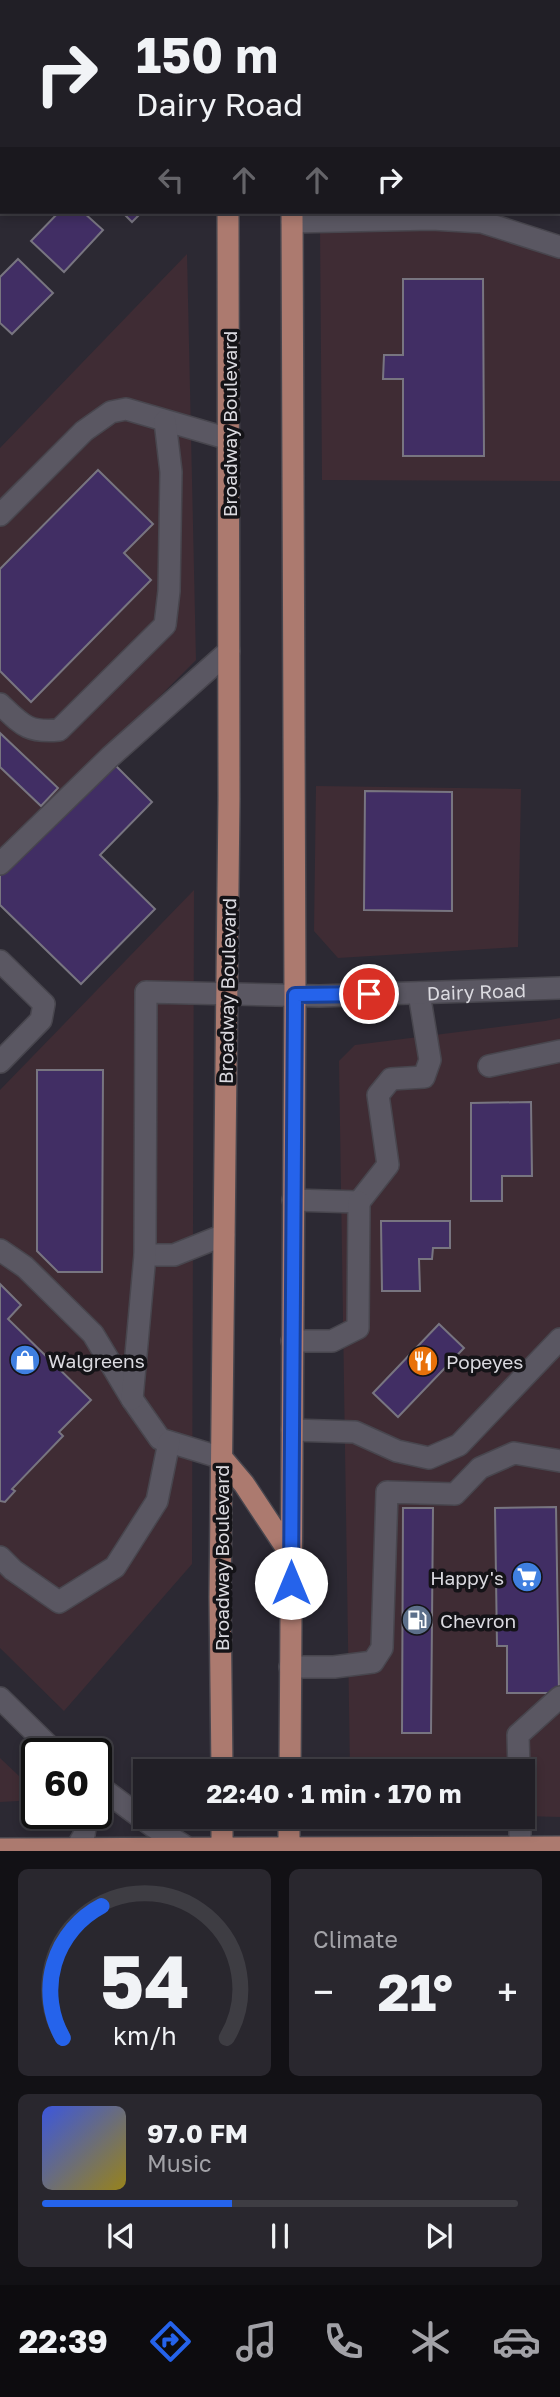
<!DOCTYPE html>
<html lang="en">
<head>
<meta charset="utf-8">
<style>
  :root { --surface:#211f26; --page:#29272e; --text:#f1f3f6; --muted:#a2a2a7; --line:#3e3d43; --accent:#2563eb }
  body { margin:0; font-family:"Golos Text",sans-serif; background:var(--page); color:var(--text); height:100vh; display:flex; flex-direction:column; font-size:26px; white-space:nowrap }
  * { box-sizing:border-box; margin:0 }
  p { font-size:23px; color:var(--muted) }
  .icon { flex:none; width:38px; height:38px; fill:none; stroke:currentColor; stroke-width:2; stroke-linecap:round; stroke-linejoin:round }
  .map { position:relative; height:1851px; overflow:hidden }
  .details { display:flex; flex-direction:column; gap:18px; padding:18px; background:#121115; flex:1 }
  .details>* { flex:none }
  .hud { position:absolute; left:0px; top:0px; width:560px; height:214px; box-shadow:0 4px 10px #0003,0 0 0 2px var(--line); background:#211f26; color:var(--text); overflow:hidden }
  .speed { position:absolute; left:21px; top:1738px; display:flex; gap:14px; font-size:35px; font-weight:700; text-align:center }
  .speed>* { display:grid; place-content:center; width:91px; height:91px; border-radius:50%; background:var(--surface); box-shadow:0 4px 10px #0003,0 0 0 2px var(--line); line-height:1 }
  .speed .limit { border:4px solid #111; border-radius:10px; background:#fff; color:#111 }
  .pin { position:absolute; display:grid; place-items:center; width:60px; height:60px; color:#fff; margin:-30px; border:4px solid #fff; border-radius:50%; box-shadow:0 2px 7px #0007 }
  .me { position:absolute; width:77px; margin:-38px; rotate:0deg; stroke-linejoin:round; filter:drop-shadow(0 0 5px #0008) }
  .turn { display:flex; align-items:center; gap:24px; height:147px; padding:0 21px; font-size:32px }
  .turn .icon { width:91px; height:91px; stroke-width:2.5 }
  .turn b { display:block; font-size:49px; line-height:60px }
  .lanes { display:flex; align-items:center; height:66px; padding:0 21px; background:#0003; justify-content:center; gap:35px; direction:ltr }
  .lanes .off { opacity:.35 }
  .big { font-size:52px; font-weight:700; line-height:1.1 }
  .details .widget { flex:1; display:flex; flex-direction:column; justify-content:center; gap:10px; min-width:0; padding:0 24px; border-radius:10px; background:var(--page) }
  .details .dial { align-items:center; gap:0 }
  .dial svg { height:182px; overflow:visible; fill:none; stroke:var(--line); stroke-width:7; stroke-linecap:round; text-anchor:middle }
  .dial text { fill:var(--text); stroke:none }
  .song { display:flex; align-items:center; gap:21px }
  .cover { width:84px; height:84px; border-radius:10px; background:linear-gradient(135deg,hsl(230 70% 55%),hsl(50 70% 35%)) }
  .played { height:7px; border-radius:4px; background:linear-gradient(90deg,var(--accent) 40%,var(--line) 40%) }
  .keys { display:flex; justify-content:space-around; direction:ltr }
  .heat { display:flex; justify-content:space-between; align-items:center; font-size:38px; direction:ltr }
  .details .tiles { flex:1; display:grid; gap:18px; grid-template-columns:1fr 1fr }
  .widget:last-child { grid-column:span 2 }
  .trip { position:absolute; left:133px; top:1759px; width:402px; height:70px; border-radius:0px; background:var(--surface); box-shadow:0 4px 10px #0003,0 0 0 2px var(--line); font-weight:700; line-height:70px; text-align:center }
  .tabs { display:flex; height:112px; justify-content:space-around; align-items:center; background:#0d0c0f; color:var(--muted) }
  .tabs .icon { width:49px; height:49px }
  .tabs .on { color:var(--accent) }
  .tabs b { font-size:32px; color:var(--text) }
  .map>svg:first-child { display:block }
  .commercial { fill:#3f2c34 }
  .building { fill:#412e64; stroke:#787580; stroke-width:2 }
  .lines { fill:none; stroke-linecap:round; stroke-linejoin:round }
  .minor-casing { stroke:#48464e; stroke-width:24 }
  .major-casing { stroke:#48464e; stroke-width:24 }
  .minor { stroke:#5a5762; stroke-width:21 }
  .major { stroke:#ac7a6f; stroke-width:21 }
  .route-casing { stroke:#184099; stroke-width:18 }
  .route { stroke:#2563eb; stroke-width:12 }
  .labels { text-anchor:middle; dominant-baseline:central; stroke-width:7; stroke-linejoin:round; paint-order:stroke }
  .street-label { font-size:19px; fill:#dbdae0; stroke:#141317 }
  .poi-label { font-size:19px; fill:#dbdae0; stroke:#141317; text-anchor:start }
</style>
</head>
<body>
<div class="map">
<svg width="560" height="1851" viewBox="0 0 560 1851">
  <rect width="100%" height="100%" fill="#2c2933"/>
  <path class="commercial" d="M320 226 473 227 560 258V481L322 480Z
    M187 254 196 660 0 857V448Z
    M316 786 521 789 518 947 338 958 314 931Z
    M194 890 192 1564 64 1711 0 1648V1090Z
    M560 1018V1817L523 1816V1771H350L339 1061 355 1045 545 1021Z
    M0 1758 37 1793V1800L0 1802Z"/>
  <path class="building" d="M79 0H130L126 2H79Z
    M59 212H83L103 230 64 272 31 241Z
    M122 212H142L132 222Z
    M18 259 53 293 12 334 0 323V277Z
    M403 279H483L484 456H403V379H383L384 355H403Z
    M98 470 153 524 124 553 151 580 31 702 0 671V569Z
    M0 733 58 788 41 806 0 767Z
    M110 760 152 802 100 855 155 909 81 984 0 905V871Z
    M365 791 452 792V911L364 910Z
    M37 1070H103L102 1272H58L37 1251Z
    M531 1102 532 1176H502V1201H471V1103Z
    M381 1221H450V1248H433L432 1259H419L420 1291H382Z
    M0 1284 21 1305 8 1319 91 1400 59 1432 63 1436 12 1489 15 1491 5 1502 0 1501Z
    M439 1324 464 1348 398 1417 373 1393Z
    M556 1507 559 1693H507V1646H497L495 1508Z
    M403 1508H433L431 1733H402Z"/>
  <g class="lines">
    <g class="minor-casing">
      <g id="minor">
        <path d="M558 52H560"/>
        <path d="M0 195 2 193"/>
        <path d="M292 222 432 219 482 222 560 247"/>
        <path d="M0 515 84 431 111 412 126 409 229 439"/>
        <path d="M0 704C22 725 28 733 59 730L165 625 169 591 171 472 165 421"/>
        <path d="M0 864 110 757 229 651"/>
        <path d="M0 961 44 1004 41 1020 0 1062"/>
        <path d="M489 1066 560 1051"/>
        <path d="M293 1200 359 1202 388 1165 378 1095 391 1079 424 1077 430 1060 419 993"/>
        <path d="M0 1250 25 1267 93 1334 132 1399 160 1439 222 1458"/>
        <path d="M145 1255H174L224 1235"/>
        <path d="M292 1341H332L358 1328 359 1202"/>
        <path id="s1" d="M132 1399 145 1255 146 992 319 996 560 988"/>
        <path d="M292 1430 355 1432 397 1451 429 1458 459 1445 560 1339"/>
        <path d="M0 1557 13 1570 59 1602 115 1567 157 1501 169 1442"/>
        <path d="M290 1667H334L373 1662 382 1648 387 1492 455 1494 480 1468 514 1453 560 1461"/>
        <path d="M0 1698 54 1751"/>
        <path d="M519 1771 518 1735 560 1697"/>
        <path d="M96 1784 154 1827 189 1849"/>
        <path d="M520 1816V1847"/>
        <path d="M76 1849 84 1835 87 1813"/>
      </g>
    </g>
    <g class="major-casing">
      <path id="major" d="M228 0V2
        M291 0V2
        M222 1458 244 1484 291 1555
        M222 1771 220 1597 229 799 228 212
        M290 1771 295 995 292 212
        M222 1816V1851
        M0 1849 560 1847
        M289 1851V1816"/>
    </g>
    <use href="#minor" class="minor"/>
    <use href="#major" class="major"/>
  </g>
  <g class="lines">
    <g class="route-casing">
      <path id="route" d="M291 1583 295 995 369 994"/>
    </g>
    <use href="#route" class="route"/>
  </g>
  <defs>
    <g id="shop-disc" transform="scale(1.575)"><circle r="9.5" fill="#3f7fe0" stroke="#141317"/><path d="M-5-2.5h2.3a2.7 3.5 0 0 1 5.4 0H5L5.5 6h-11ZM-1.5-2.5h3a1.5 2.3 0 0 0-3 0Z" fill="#fff"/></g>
    <g id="restaurant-disc" transform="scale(1.575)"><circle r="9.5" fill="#e8710a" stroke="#141317"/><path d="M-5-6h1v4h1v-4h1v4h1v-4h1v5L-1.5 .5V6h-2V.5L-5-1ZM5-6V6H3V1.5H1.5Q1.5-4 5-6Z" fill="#fff"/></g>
    <g id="supermarket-disc" transform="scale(1.575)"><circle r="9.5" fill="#3f7fe0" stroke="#141317"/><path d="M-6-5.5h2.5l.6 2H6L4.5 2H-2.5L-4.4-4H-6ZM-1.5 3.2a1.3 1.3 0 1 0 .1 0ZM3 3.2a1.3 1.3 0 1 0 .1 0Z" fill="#fff"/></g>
    <g id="fuel-disc" transform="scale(1.575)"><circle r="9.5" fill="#5c6f8a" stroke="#141317"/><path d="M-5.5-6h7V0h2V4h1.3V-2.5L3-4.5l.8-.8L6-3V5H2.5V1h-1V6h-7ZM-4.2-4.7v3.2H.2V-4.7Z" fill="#fff"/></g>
  </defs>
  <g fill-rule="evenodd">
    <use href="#shop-disc" x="25" y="1360"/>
    <use href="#restaurant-disc" x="423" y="1361"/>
    <use href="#supermarket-disc" x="527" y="1577"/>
    <use href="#fuel-disc" x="417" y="1620"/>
  </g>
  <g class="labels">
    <g class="street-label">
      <text transform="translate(229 424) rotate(-90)">Broadway Boulevard</text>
      <text transform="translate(227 991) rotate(-89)">Broadway Boulevard</text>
      <text stroke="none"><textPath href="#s1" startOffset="738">Dairy Road</textPath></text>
      <text transform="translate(221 1558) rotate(-90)">Broadway Boulevard</text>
    </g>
    <g class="poi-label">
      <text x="48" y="1360">Walgreens</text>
      <text x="446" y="1361">Popeyes</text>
      <text x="504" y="1577" text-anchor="end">Happy's</text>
      <text x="440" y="1620">Chevron</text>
    </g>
  </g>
</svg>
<div class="speed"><div class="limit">60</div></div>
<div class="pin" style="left:369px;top:994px;background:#d93025"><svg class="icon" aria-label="arrive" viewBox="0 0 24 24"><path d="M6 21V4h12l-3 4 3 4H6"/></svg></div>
<svg class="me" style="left:291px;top:1583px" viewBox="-20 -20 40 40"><circle r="19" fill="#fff"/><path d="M0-13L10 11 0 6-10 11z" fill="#2563eb"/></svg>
<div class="trip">22:40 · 1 min · 170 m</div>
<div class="hud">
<div class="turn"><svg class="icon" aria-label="right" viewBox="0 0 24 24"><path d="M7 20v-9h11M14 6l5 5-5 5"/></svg><div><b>150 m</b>Dairy Road</div></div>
<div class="lanes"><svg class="icon off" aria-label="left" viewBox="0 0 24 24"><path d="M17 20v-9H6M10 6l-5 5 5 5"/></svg><svg class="icon off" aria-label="ahead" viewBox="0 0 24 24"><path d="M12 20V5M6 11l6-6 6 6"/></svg><svg class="icon off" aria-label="ahead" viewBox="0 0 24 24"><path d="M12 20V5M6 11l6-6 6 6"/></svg><svg class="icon" aria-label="right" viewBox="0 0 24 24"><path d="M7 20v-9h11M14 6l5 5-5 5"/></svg></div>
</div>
</div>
<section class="details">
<div class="tiles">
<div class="widget dial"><svg viewBox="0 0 100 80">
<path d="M14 69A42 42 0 1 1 86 69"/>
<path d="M14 69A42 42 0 0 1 31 11" stroke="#2563eb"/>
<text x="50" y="56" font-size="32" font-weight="700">54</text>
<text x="50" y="72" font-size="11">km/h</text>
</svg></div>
<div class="widget"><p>Climate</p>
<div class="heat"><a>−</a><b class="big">21°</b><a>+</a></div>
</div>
<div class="widget">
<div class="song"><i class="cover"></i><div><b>97.0 FM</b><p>Music</p></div></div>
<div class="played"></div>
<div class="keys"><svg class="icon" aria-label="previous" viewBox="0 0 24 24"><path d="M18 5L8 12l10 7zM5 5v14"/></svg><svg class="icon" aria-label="pause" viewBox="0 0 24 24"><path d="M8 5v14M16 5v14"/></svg><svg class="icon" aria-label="next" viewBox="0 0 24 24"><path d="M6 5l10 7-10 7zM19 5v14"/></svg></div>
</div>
</div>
</section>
<nav class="tabs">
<b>22:39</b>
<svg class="icon on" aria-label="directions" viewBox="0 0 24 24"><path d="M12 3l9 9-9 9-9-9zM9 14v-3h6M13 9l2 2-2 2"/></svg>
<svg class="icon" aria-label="music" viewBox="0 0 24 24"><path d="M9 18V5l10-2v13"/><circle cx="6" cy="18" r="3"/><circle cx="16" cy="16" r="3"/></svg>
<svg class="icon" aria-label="phone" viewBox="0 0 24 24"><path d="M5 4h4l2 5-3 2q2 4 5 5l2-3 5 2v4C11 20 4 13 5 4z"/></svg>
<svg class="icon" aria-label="climate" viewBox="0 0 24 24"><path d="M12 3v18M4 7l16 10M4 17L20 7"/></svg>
<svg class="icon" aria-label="car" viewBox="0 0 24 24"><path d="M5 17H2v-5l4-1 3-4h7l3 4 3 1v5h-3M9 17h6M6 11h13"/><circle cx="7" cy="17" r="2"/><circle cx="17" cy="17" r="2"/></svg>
</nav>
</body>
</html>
